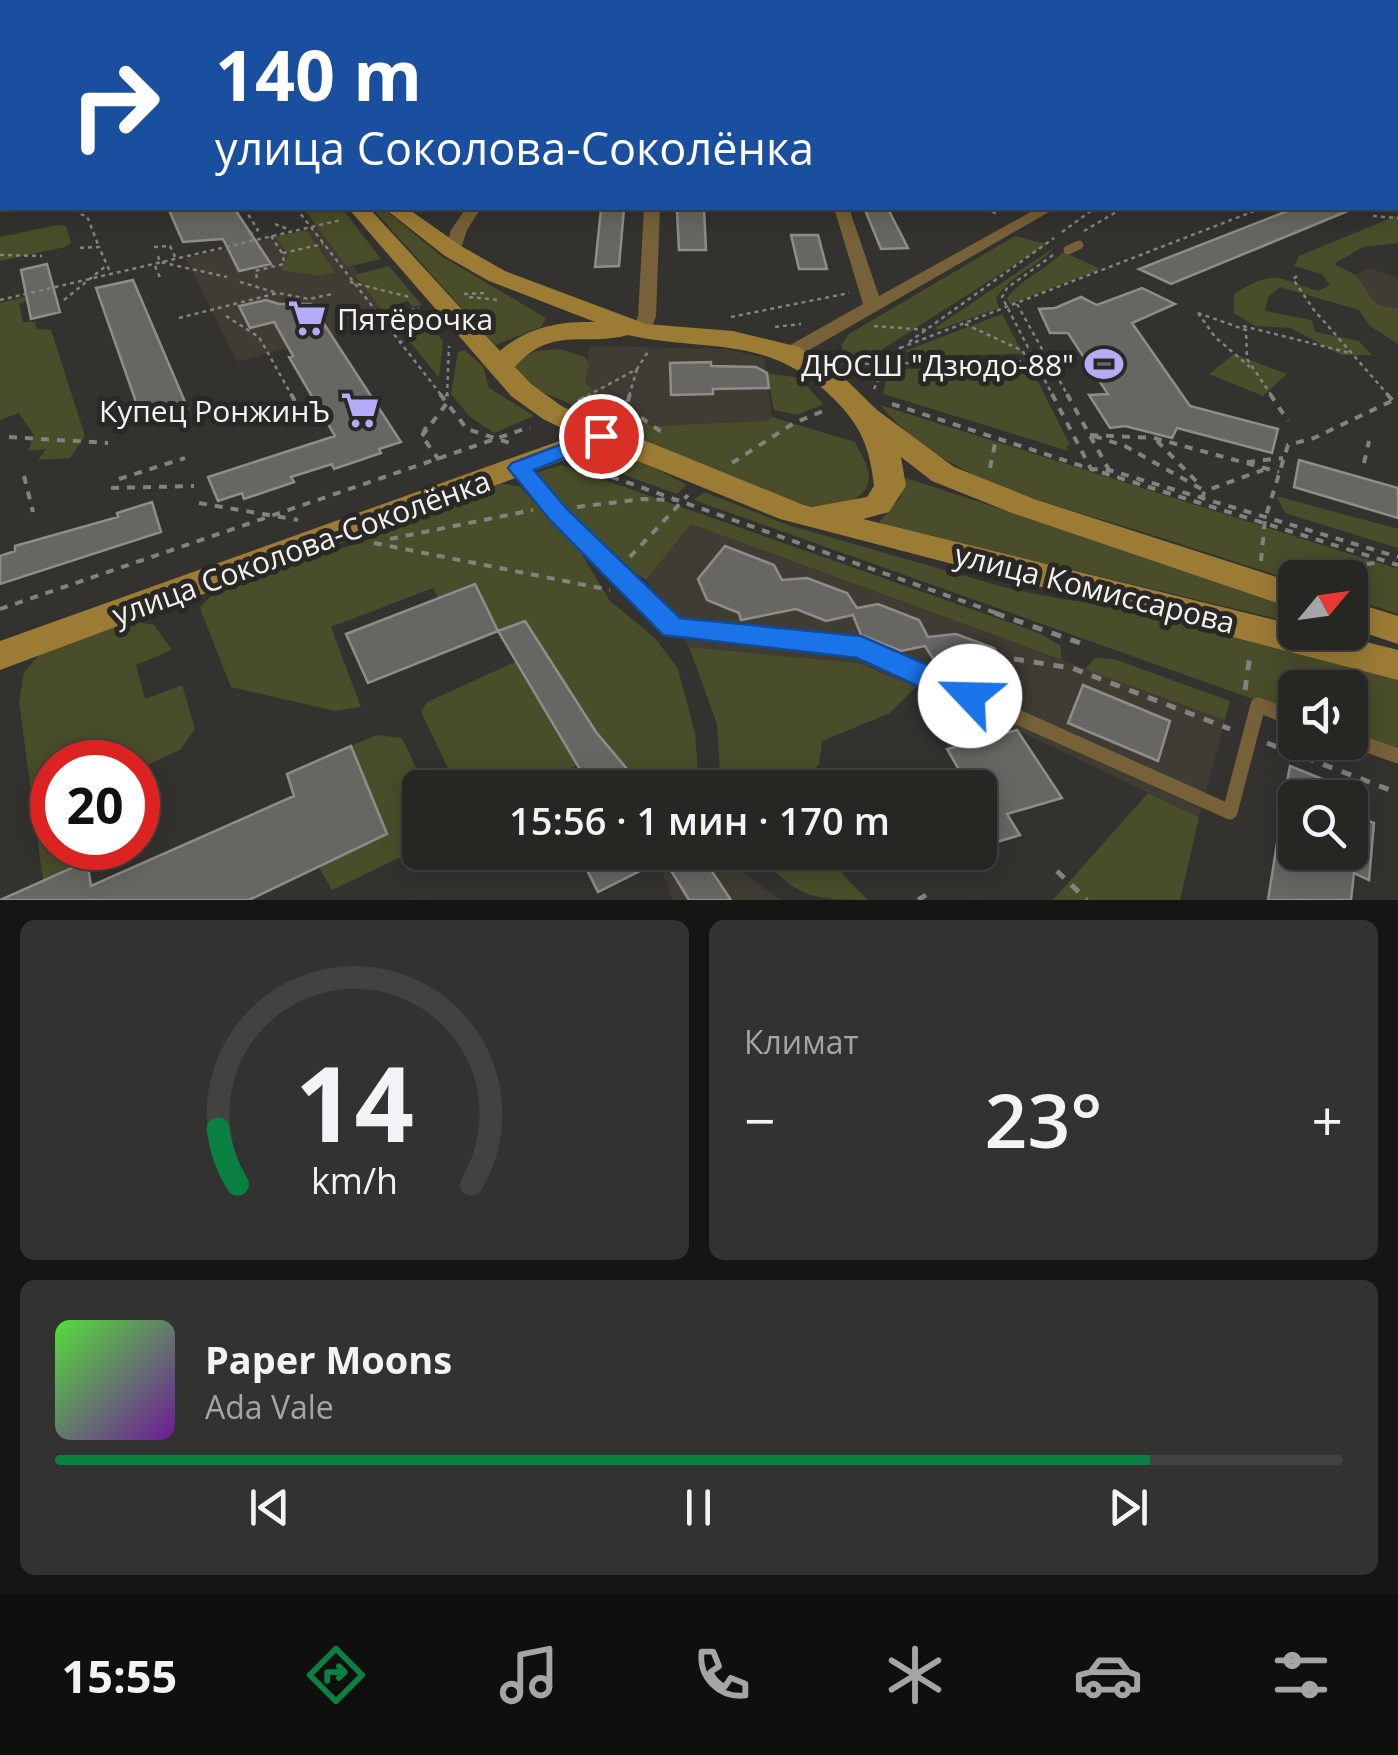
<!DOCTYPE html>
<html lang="ru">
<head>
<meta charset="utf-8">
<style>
  :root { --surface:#262623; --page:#323230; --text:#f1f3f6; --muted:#a4a5a6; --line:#424341; --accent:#0b8043 }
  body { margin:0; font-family:"Open Sans",sans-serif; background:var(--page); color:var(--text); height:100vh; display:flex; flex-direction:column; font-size:38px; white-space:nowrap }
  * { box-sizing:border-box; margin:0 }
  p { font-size:32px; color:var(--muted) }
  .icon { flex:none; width:55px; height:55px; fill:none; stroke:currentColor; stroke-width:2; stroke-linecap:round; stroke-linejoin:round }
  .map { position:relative; height:900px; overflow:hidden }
  .sheet { display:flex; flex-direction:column; gap:20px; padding:20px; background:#151513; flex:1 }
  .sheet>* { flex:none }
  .hud { position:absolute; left:0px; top:0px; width:1400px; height:210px; box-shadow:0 5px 25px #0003,0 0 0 2px var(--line); background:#1a4fa0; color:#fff; overflow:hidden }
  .needle { width:65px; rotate:61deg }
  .fabs { position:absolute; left:1278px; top:560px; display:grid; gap:20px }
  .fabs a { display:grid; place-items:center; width:90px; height:90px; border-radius:15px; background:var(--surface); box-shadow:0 5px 25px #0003,0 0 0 2px var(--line); font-size:50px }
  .speed { position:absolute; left:30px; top:740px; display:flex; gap:20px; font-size:50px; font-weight:700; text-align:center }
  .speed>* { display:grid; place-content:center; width:130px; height:130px; border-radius:50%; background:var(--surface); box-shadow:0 5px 25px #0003,0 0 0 2px var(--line); line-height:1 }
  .speed .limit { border:15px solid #d22; background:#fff; color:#111 }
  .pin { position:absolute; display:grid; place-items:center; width:85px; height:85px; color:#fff; margin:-42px; border:5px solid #fff; border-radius:50%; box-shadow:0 2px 10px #0007 }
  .me { position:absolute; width:110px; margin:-55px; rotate:294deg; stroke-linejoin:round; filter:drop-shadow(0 0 8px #0008) }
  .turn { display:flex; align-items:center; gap:35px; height:210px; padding:0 50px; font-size:45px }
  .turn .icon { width:130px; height:130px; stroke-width:2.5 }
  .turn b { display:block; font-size:70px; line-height:85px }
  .big { font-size:75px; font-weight:600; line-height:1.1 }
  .sheet .card { flex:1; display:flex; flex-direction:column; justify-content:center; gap:15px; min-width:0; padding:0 35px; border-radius:15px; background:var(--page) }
  .sheet .dial { align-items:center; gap:0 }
  .dial svg { height:260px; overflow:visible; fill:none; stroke:var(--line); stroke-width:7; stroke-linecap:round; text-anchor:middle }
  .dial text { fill:var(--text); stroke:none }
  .song { display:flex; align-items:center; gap:30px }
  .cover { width:120px; height:120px; border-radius:15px; background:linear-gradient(135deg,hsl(110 70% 55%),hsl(280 70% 35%)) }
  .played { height:10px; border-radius:5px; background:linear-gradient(90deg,var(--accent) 85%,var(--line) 85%) }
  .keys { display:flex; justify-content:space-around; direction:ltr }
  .heat { display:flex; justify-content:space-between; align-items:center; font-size:55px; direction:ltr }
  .sheet .tiles { flex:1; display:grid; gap:20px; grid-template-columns:1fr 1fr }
  .card:last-child { grid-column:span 2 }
  .trip { position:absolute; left:402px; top:770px; width:595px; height:100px; border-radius:15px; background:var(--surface); box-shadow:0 5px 25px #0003,0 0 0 2px var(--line); font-weight:600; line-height:100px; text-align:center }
  .tabs { display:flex; height:160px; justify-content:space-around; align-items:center; background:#0f0f0e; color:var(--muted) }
  .tabs .icon { width:70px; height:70px }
  .tabs .on { color:var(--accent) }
  .tabs b { font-size:45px; color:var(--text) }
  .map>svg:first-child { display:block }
  .built { fill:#3f3c33 }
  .green { fill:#4a4d29 }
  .building { fill:#676663; stroke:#8e8d8a; stroke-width:2.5 }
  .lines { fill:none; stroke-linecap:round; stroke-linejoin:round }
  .path-far2 { stroke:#83827f; stroke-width:2.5; stroke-dasharray:4 4; stroke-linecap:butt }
  .path-far1 { stroke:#83827f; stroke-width:4; stroke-dasharray:8 8; stroke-linecap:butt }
  .path { stroke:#83827f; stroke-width:5; stroke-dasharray:10 10; stroke-linecap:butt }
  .lane-far3 { stroke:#766138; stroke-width:5 }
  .lane-far2 { stroke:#766138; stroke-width:9 }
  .lane-far1 { stroke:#766138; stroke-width:12 }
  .lane { stroke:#766138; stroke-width:15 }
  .street { fill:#766138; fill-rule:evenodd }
  .secondary { fill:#9c7b35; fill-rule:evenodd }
  .route { fill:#1a73e8; stroke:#114b97; stroke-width:2.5 }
  .labels { text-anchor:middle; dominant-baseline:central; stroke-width:10; stroke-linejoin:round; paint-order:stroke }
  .poi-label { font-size:30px; fill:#f3f2f0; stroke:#292825; text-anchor:end }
  .street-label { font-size:30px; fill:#f3f2f0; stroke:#292825 }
</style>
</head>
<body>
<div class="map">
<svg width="1398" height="900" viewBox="0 0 1398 900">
  <rect width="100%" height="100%" fill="#33322f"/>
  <path class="built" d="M323 227 394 319 237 362 186 258Z
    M1370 268 1398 278V335L1337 283Z
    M589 346 726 349 764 358 772 417 767 421 652 426 604 399 585 383Z
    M691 524 1225 720 1199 817 1017 730 858 663 689 647 646 580Z
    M655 853H726L741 871 781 900H673Z"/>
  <path class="green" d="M303 208H342L381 259 347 267Z
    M372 208H383L441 256 546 318 541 327 495 345Z
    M1398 215V243L1363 247 1334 264C1340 268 1351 271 1356 276 1373 294 1367 308 1398 308V344L1370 326 1359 310 1280 287 1268 297 1265 311 1311 320 1316 332 1359 341 1372 355H1341L1291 328 1255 326 1234 313V294C1278 268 1275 278 1318 291L1330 285 1322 274 1294 266 1299 256Z
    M57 225 66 226 71 243 65 247 0 261V237Z
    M306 230 335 272 320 276 281 270 289 254 275 237Z
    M1015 236 1047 244 872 356H842V344L849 334Z
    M1055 247C1037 267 1010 276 996 298L999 308 938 330 935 328Z
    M1063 252 1101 269 1010 304 1007 298C1021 279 1047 269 1063 252Z
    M389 266 422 305 413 307 408 301 390 306 394 313 386 315 355 275Z
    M53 290 19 304 23 322H35L37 329 51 330 85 436 70 458 38 460 46 449 28 451 34 435 19 413 0 420V303Z
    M1002 314 1023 354 917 356 905 351Z
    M394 322 435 331 443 341 439 378Z
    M560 349 585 357 589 365 585 383 604 399 652 426 766 421 772 417 855 442C860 452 869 466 869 477 868 504 827 510 806 505 712 480 625 425 535 389L517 373 515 361 536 351Z
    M464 350 483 366 489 388 534 416 494 433 469 416 451 394 458 352Z
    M1234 354 1287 374 1263 396 1209 374Z
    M1031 368 1070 445 1066 446 1069 451 883 394 889 369Z
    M767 373 800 378 823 404 798 415 774 410Z
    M880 405 1398 569V614L1350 598V578H1295V581C1241 564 1187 546 1133 529 1043 501 943 480 880 405Z
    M605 453 633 457 687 485 677 494 578 458Z
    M562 465 1039 633 1060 645 1062 660 691 524 646 580C603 552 562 517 538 472Z
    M906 478 1295 605V623L884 525 879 522 900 498Z
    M500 484 519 486 579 550 610 601 655 638 678 669 695 733 699 787H643L596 732 525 621 498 631 475 584 438 598 433 588 331 627 361 707 335 711 231 687 200 608C226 571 306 561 349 546 400 529 450 504 500 484Z
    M704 492 788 525 1003 587 1066 600 1128 606 1398 678V751L1350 734V688H1295V714L694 500Z
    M1276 496 1398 529V548L1285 513Z
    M130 621 154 625 172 650 136 665 145 699 182 685 195 729 180 750 138 769V762H112L104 739 67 753 68 762H52V848H85L87 861 43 880 19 702 24 672 42 652Z
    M689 647 858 663 916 687 890 713 822 741 819 765 806 774 811 787H721L717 724Z
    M1095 658 1114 659 1230 701 1225 720 1085 669Z
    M515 662 578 765 529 787H457L421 712 427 702Z
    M377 735 402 738 425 787 420 788V848L332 890 319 867 386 834 351 746Z
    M1148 793 1199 817 1180 900H1053Z
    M757 853H836L844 876 868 900C808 900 798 897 757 853Z"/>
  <path class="building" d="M168 208H234L271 264 239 271 223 239 183 242Z
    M1295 208H1355L1171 284 1139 269Z
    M601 209H624L619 266 595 267Z
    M704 209 706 250H679L677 210Z
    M888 209 908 248 881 249 865 210Z
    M791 235H818L827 269H799Z
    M47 264 60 312 31 319 21 270Z
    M133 280 188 409 143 422 96 288Z
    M1142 288 1175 304 1132 323 1190 406 1278 429 1272 453 1177 428 1172 438 1125 426 1110 428 1089 395 1108 394 1068 333H1050L1039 309 1055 308 1081 297 1097 305Z
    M266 300 279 304H311L401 442 379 449 381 453 334 469 332 464 291 477 294 482 244 499 242 493 218 501 208 477 335 436 289 357 293 356 274 322 250 328 239 306Z
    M711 362V366L756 367 767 373 769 388 713 389V394L671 395 670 363Z
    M1299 460 1398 488V518L1294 487Z
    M152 502 161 532 0 584V556L15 551V546L118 517 117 513Z
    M725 546 774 565 782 580 807 578 847 593 857 608 878 604 919 620 928 637 956 634 994 648 1014 677 982 683 937 665 925 646 901 651 861 635 853 615 826 621 796 609 741 620 739 613 707 600 698 579Z
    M475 584 498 631 368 683 346 634Z
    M525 621 596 732 643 788H591L498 631Z
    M1083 685 1170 721 1158 761 1068 723Z
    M1017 730 1062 798 1007 814 1020 835 980 847V788H910L909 781 958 768 947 749Z
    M351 746 387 834 249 900H0L87 861 91 886 294 796 287 774Z
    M1290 766 1367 797V798H1284Z
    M1284 799 1295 800V852H1350V813L1374 823 1369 880 1354 873 1351 900H1268Z
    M578 852H699L731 900H689L664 859 598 892Z"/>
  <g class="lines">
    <path class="path-far2" d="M1264 0 1275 2
      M1327 0 1338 2
      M210 2 217 0
      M280 2 294 0
      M500 2 517 0
      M626 2 632 0
      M77 208 79 214 87 216 99 247
      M244 208 258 230 250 234 253 240
      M296 208 442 396
      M985 208 999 215
      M1373 216 1398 218
      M275 224 290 230
      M1084 231 1123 208
      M1062 232 1095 208
      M271 236 282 253
      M154 247 170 246 176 259
      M80 248 99 247 111 274
      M0 255 42 256
      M1053 255 1007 288 1002 297 1053 396
      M158 256 160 262 227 277
      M155 266 161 280
      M1297 276 1293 279 1314 310 1389 396
      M257 278 255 271 284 264 283 253 323 244
      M240 282 274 292
      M350 282 409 297
      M464 294 484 293
      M469 297 499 300
      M0 300 341 220
      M64 300 107 265
      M1017 304 1068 396
      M1198 313 1246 330 1247 359 1272 396
      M1198 313 1215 337 1250 367
      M402 315 427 319
      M226 316 259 337 292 396
      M348 317 373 311
      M731 317 849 293
      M179 318 278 293 309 299 332 294
      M380 319 419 308
      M965 324 1023 351 1027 361
      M874 326 927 330
      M1243 326 1350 353
      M775 327 801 324
      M909 342 1054 238
      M399 343 434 323
      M900 348 1262 208
      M849 364 1049 361
      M874 389 886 362 901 347
      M447 396 449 346
      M587 396 637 369 649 350
      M629 396 637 369"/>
    <path class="path-far1" d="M291 394 296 403
      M440 394 467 429 510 443
      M630 394 626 407 663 433
      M1052 394 1091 469 1398 565
      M1067 394 1109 470
      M1270 394 1288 421
      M1387 394 1393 401
      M578 401 591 394
      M892 404 1091 469 1109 470 1398 557
      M426 427 422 436 439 460
      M1090 435 1154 438 1279 472
      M422 436 447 403V394
      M1094 436 1125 446 1205 491
      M9 437 108 443
      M1157 441 1199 484
      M1247 462 1283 458
      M732 463 794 423 828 409
      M1364 463 1369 441
      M581 466 1002 615
      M990 468 996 439
      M24 476 33 512
      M119 479 185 458
      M111 488 194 486
      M1201 499 1205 491 1263 470
      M199 503 298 520
      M577 507 643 499 677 500
      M390 539 533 510
      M374 543 610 590
      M630 557 688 495
      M1261 561 1265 519 1288 445 1314 438 1398 398
      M1304 577 1378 562
      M0 609 530 427"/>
    <path class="path" d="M995 613 1083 644
      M1014 659 1072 668 1230 729
      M1245 690 1250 655
      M1267 743 1398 793
      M1057 871 1087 900
      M918 900 926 895"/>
    <path class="lane-far3" d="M1173 0 1184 2"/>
    <path class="lane-far2" d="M1068 250 1079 245"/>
    <path class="lane-far1" d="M520 468 558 514 661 615"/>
    <path class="lane" d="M659 613 673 627 861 647 1230 812 1258 705 1295 719
      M1350 739 1398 756"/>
    <path class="street" d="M714 0H729L731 2H717Z
      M0 10H2V16H0Z
      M466 208H481L467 230 459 255H447L445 251 451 230Z
      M644 208H660L656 316 649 335 642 337 632 331 638 316Z
      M834 208H849L879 296 1038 208H1056L797 357H783L780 353 783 349 863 304Z"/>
    <path class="secondary" d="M129 0H145L146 2H130Z
      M348 208H369L500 351C527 327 560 321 595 322L489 281 445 256 384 208H407L461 246 505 271 646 324 733 331 799 347 838 372 877 410 954 467 1034 499 1295 583V609L1012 513 932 481 901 457 906 486 889 512 863 519 1295 625V632H1326L1398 650V680L780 519 601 446 0 670V641L576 435 543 419 511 396ZM628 335C709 353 767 333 834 399 861 426 870 448 874 486L867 497 812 507 801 504 563 407 531 384 515 367C552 325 583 347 628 335Z
      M1350 601 1398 616V644L1350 628Z"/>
  </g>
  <path class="route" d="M601 429 609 431 612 436 609 440 534 470 567 509 680 618 861 636 981 688 985 696 981 705 970 708 959 705 857 658 663 635 550 520 508 468 512 463Z"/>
  <defs>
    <g id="supermarket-bare" transform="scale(3)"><path d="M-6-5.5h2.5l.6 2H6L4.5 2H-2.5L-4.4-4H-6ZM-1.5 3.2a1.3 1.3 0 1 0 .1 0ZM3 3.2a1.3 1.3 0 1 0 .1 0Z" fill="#b5acf8" stroke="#292825" stroke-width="2.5" paint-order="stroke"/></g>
    <g id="stadium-bare" transform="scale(3)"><path d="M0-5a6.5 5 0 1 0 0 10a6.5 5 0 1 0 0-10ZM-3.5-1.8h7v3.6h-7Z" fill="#b5acf8" stroke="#292825" stroke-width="2.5" paint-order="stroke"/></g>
  </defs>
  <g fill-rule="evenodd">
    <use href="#supermarket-bare" x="307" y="318"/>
    <use href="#stadium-bare" x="1104" y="364"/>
    <use href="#supermarket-bare" x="360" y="410"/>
  </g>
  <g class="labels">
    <g class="poi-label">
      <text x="337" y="318" text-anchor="start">Пятёрочка</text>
      <text x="1074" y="364">ДЮСШ "Дзюдо-88"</text>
      <text x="330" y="410">Купец РонжинЪ</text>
    </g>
    <g class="street-label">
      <text transform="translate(301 547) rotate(-20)">улица Соколова-Соколёнка</text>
      <text transform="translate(1095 588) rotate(14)">улица Комиссарова</text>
    </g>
  </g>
</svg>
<div class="fabs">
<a><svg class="needle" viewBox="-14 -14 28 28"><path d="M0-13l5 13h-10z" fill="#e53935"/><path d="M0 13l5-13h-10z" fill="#a4a5a6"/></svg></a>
<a><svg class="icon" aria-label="sound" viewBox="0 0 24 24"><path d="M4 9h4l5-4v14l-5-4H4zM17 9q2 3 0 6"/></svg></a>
<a><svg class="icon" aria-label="search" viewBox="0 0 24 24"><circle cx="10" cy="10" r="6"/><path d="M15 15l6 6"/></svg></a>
</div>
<div class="speed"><div class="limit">20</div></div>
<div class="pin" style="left:601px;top:436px;background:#d93025"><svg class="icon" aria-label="arrive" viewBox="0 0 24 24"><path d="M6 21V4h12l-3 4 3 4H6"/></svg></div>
<svg class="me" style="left:970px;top:696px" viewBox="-20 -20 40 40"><circle r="19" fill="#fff"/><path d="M0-13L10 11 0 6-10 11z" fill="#1a73e8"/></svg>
<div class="trip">15:56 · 1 мин · 170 m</div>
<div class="hud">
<div class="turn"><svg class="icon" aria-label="right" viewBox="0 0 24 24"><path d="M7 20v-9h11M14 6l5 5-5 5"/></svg><div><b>140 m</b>улица Соколова-Соколёнка</div></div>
</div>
</div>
<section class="sheet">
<div class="tiles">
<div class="card dial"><svg viewBox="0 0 100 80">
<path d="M14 69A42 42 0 1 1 86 69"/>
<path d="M14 69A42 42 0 0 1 8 52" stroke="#0b8043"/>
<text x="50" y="56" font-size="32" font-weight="700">14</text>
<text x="50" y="72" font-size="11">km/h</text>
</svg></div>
<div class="card"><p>Климат</p>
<div class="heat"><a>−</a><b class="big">23°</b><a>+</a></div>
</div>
<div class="card">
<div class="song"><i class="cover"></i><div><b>Paper Moons</b><p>Ada Vale</p></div></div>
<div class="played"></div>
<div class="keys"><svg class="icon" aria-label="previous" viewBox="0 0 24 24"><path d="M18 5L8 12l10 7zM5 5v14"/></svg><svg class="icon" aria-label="pause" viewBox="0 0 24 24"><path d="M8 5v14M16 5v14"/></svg><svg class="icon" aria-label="next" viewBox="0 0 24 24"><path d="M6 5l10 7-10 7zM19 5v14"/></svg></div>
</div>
</div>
</section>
<nav class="tabs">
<b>15:55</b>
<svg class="icon on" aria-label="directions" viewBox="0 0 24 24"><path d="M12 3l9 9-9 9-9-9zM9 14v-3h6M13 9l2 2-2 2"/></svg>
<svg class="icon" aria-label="music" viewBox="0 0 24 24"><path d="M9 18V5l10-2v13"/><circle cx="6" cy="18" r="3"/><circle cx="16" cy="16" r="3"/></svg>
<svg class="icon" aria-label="phone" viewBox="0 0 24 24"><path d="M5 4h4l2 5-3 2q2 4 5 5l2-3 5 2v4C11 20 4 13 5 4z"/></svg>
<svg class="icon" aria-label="climate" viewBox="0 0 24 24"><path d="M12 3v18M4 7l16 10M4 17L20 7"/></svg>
<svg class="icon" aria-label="car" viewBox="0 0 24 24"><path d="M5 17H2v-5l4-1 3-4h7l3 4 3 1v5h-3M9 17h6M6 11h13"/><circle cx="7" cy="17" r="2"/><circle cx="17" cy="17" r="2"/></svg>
<svg class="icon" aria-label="filters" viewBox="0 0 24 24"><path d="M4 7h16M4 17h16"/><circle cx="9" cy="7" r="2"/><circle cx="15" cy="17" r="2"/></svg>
</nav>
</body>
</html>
